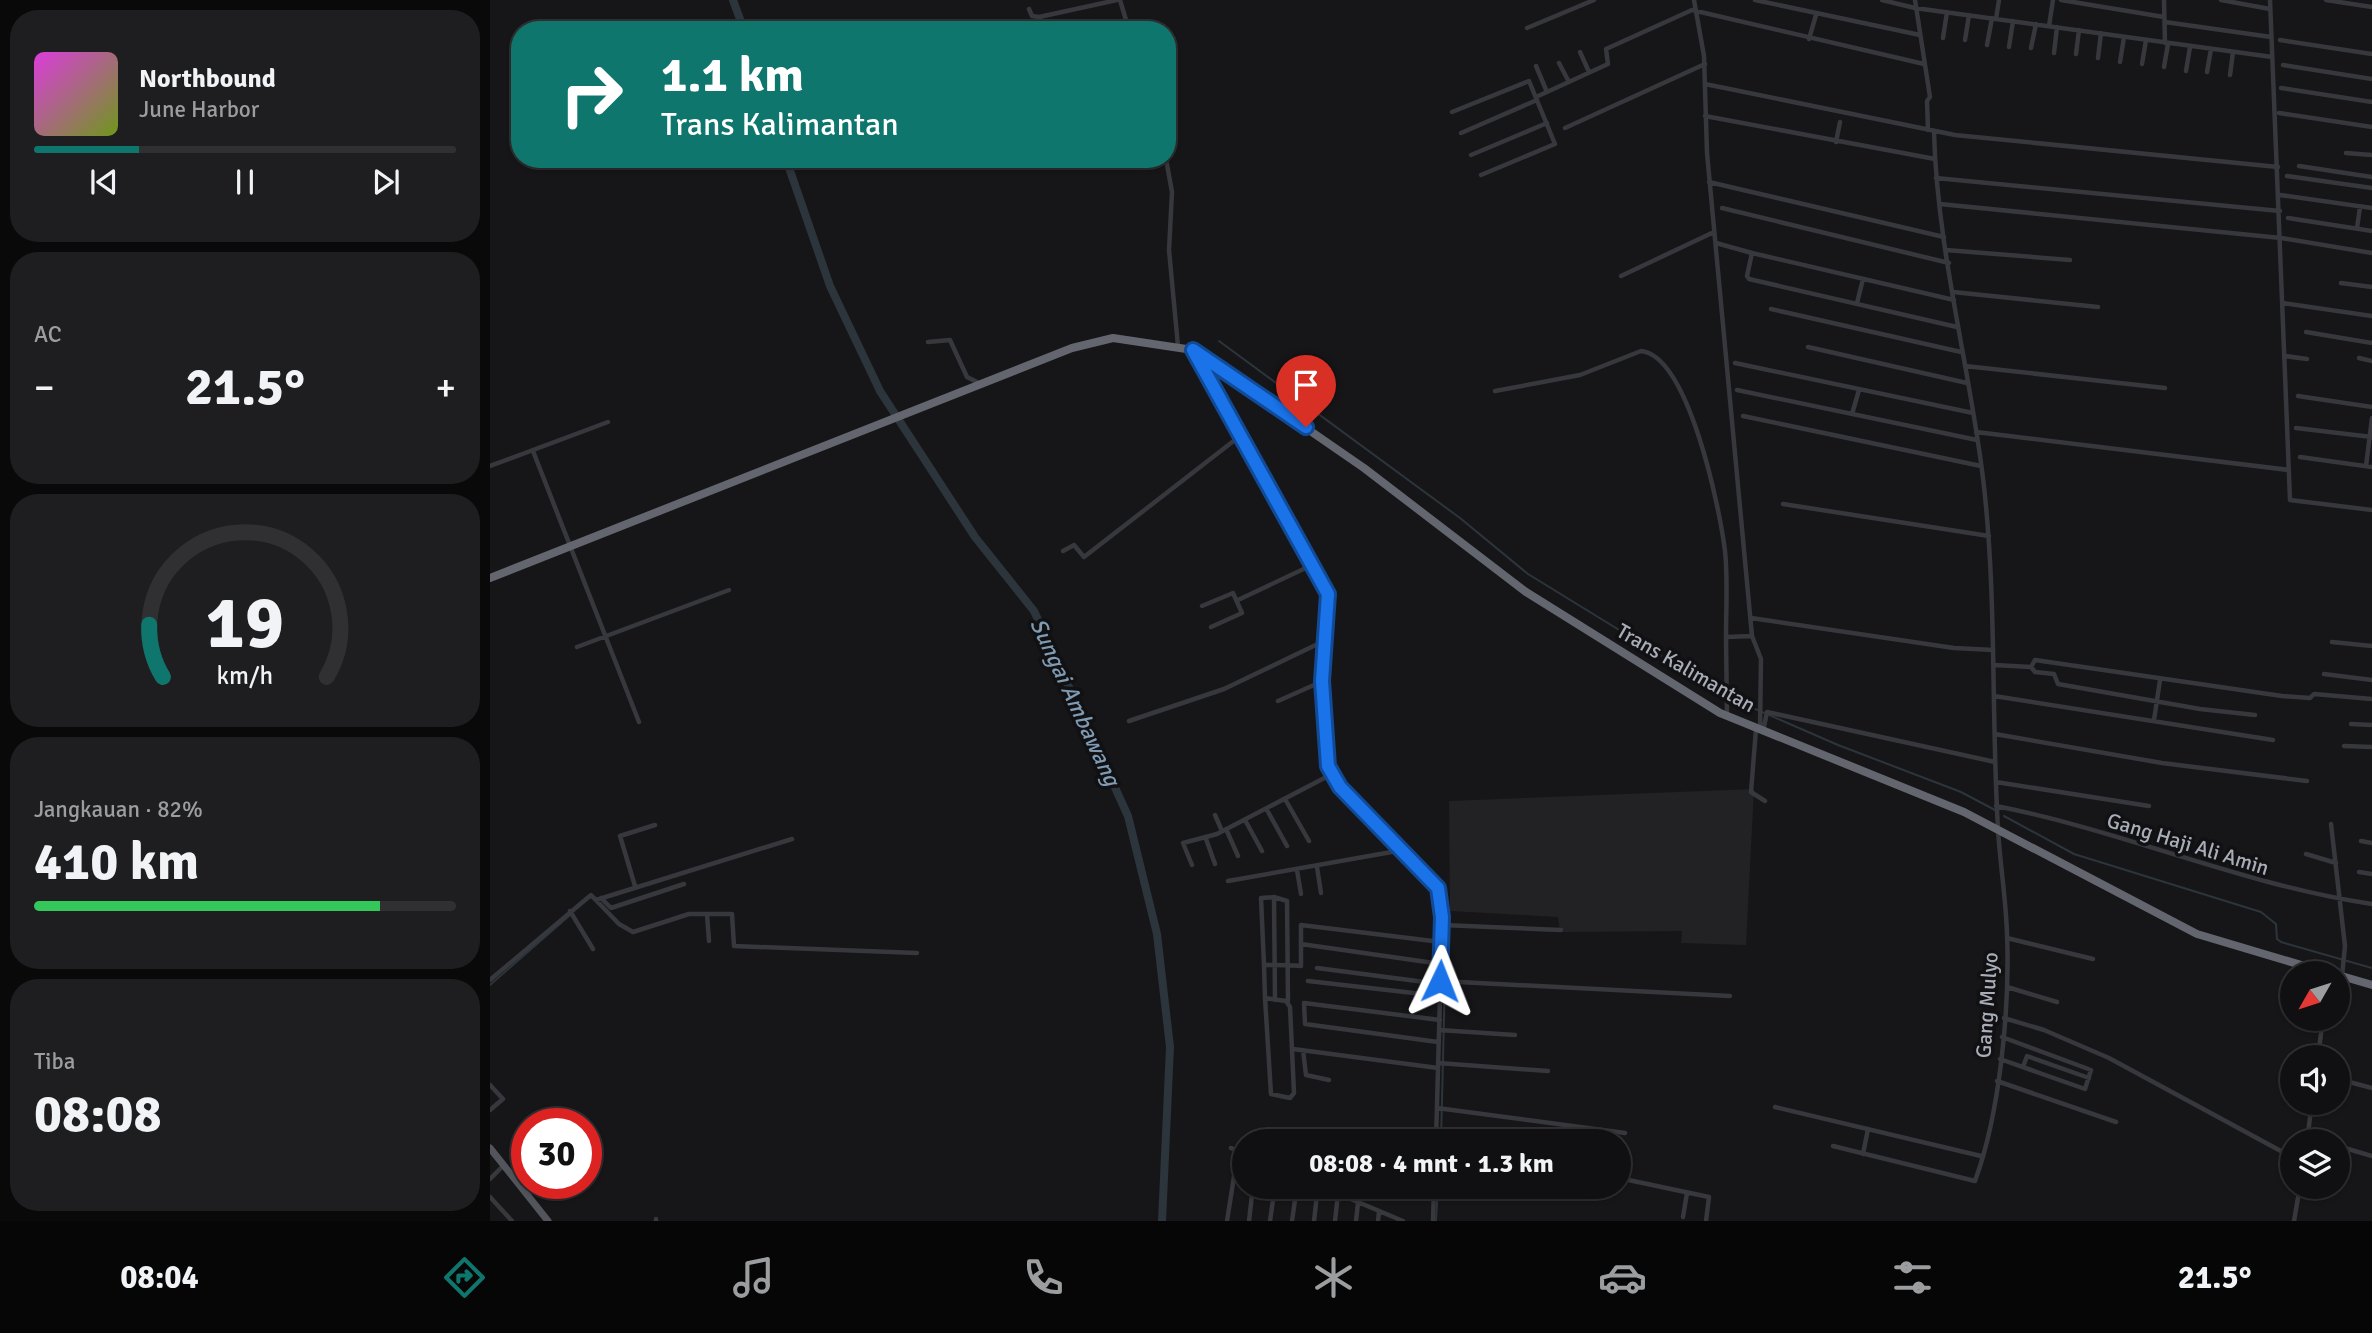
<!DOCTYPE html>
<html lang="id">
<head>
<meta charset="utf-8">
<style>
  :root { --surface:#101012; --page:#1e1e20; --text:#f1f3f6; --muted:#9c9d9f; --line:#303032; --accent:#0f766e }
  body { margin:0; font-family:Signika,sans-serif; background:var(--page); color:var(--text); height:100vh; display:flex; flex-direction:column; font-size:26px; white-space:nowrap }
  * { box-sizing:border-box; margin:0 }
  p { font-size:23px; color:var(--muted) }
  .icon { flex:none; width:38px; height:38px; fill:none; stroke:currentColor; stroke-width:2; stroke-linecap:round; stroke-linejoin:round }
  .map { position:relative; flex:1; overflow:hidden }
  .side { display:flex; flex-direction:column; gap:10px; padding:10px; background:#09090a; width:490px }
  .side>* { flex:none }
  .top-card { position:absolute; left:21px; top:21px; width:665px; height:147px; border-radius:28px; box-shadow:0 2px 5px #0004,0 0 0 2px var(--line); background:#0f766e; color:#fff; overflow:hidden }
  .needle { width:46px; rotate:231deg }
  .tools { position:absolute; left:1790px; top:961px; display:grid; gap:14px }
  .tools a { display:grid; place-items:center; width:70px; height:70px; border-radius:50%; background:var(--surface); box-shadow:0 2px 5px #0004,0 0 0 2px var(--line); font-size:35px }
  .speed { position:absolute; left:21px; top:1108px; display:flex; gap:14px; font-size:35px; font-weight:700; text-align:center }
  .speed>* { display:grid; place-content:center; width:91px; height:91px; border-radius:50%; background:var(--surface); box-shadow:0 2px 5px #0004,0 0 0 2px var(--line); line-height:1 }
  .speed .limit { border:10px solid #d22; background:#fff; color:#111 }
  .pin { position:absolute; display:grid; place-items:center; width:60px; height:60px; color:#fff; margin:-72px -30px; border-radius:50% 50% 50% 0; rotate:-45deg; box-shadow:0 0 7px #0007 }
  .pin .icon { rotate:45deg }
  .me { position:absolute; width:77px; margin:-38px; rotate:2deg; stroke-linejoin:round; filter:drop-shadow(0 0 5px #0008) }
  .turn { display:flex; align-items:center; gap:24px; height:147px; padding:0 35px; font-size:32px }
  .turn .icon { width:91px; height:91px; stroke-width:2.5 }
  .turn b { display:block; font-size:49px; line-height:60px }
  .big { font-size:52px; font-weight:800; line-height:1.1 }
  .side .card { flex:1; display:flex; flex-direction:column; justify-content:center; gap:10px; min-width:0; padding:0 24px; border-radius:28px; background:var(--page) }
  .side .dial { align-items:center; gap:0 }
  .dial svg { height:182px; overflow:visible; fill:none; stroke:var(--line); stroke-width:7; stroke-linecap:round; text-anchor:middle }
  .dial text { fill:var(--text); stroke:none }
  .song { display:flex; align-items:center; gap:21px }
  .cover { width:84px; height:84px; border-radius:10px; background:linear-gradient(135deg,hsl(300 70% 55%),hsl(80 70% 35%)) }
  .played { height:7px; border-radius:4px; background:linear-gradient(90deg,var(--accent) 25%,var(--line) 25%) }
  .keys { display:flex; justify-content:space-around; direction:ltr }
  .heat { display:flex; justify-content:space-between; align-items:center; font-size:38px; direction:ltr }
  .charge { height:10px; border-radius:5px; background:linear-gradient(90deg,#34c759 82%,var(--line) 0) }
  .trip { position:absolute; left:742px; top:1129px; width:399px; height:70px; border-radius:35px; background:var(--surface); box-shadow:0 2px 5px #0004,0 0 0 2px var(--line); font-weight:800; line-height:70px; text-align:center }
  .menu { display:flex; height:112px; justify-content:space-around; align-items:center; background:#060607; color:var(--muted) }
  .menu .icon { width:49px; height:49px }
  .menu .current { color:var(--accent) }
  .menu b { font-size:32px; color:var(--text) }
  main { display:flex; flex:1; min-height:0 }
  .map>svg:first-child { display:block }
  .built { fill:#222225 }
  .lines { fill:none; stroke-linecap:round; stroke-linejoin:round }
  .stream { stroke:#2c353c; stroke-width:2 }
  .river { stroke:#2c353c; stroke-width:8 }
  .street { stroke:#37383d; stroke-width:4.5 }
  .primary { stroke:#53555c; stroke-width:7 }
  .highway { stroke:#63666e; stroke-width:8 }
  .route-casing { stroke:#114b97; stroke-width:18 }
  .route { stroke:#1a73e8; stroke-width:12 }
  .labels { text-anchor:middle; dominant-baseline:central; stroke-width:7; stroke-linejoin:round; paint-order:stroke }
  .street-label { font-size:21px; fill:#a8adb8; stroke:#111113 }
  .water-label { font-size:23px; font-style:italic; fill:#7f9bb3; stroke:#111113 }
</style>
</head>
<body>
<main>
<section class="side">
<div class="card">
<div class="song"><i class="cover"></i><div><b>Northbound</b><p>June Harbor</p></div></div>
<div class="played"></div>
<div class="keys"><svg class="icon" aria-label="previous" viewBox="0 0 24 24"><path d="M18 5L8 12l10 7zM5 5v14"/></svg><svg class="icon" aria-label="pause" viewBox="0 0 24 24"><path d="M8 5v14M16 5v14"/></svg><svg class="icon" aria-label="next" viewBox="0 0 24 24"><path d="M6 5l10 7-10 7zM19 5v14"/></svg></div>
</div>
<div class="card"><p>AC</p>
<div class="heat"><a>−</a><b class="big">21.5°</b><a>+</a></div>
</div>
<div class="card dial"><svg viewBox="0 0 100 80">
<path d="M14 69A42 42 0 1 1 86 69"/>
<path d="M14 69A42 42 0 0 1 8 46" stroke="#0f766e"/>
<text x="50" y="56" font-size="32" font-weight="700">19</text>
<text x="50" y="72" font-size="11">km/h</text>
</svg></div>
<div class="card"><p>Jangkauan · 82%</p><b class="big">410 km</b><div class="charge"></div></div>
<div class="card"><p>Tiba</p><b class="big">08:08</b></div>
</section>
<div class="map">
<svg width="1882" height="1221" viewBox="0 0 1882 1221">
  <rect width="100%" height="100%" fill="#161618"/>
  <path class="built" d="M1264 789 1256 945 1191 943 1192 931 1070 932 1068 917 960 911 959 801Z"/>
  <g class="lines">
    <path class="stream" d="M729 341 970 518 1038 574 1235 695
      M1240 698 1348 745 1471 792 1505 810
      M847 774 938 868 952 884 957 895 951 1141
      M1514 816 1584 854 1771 912 1786 924 1787 939 1791 942 1882 968
      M0 985 79 916
      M946 1221 948 1186"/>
    <path class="river" d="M243 0 254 30
      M296 159 340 286 390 391 485 537 544 611 638 816 667 934 680 1047 672 1221"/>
    <path class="street" d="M630 0 639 30
      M1204 0 1214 56 1217 153 1262 636 1271 659 1270 728
      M1265 0 1430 35
      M1392 0 1425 8 1782 57
      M1425 0 1440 97 1437 101 1438 130
      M1571 0 1674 17
      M1674 0 1675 43
      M1731 0 1780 9
      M1780 0 1800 500 1882 510
      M1836 0 1882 7
      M539 9 542 16 549 17 627 0
      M1506 19 1509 0
      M1675 22 1781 37
      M1559 26 1563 0
      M1037 28 1104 0
      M1453 38 1457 12
      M1319 39 1326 15
      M1475 40 1479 15
      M1790 40 1882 54
      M1497 45 1502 18
      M1519 47 1523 21
      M1541 48 1546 24
      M1090 52 1099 72
      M1564 53 1567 27
      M1586 54 1589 30
      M1608 58 1611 33
      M1630 62 1634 37
      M1069 63 1079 82
      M1652 64 1656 40
      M1793 65 1882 79
      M1046 66 1057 92
      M1674 67 1678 44
      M1696 71 1700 47
      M1717 72 1721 49
      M1740 75 1743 52
      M1215 84 1465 135 1788 167
      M1791 88 1882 102
      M1046 97 1118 64 1116 49 1202 10 1434 64
      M962 112 1039 81 1065 144 991 175
      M1789 113 1882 127
      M1215 116 1445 159
      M1075 128 1215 64
      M971 133 1047 100
      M1346 142 1350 122
      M1856 153 1882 155
      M981 155 1057 123
      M676 159 682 192 679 250 688 346
      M1809 166 1882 177
      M1797 176 1882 188
      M1446 178 1790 211
      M1219 182 1454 237
      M1790 195 1882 208
      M1450 204 1791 238 1882 253
      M1232 208 1459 263
      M1798 218 1882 231
      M1867 228 1870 207
      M1226 243 1262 253
      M1456 250 1580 260
      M1131 276 1224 232
      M1851 283 1882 287
      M1463 292 1608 307
      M1464 300 1262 253 1257 276 1259 279 1467 327
      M1367 303 1373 279
      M1793 303 1882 316
      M1281 309 1471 352
      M1816 332 1882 343
      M438 342 460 340 477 377 489 383
      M1318 347 1477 383
      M704 353 837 594 833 691 842 774 857 795 943 880 951 899 952 925 946 1141
      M1795 356 1817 359
      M1869 358 1882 361
      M1245 363 1483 413
      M1475 366 1675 388
      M1247 390 1487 440
      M1005 391 1090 375 1151 351C1199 356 1230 510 1235 551 1238 579 1236 609 1236 637
      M1808 396 1882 407
      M1362 414 1369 390
      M1253 416 1491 466
      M1806 428 1882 437
      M1486 432 1799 470
      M43 451 149 722
      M1810 457 1882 467
      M0 466 118 422
      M1876 466 1882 418
      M1293 504 1499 536
      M573 551 584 545 594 557 750 436
      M748 600 822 565
      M712 606 743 593 752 613 721 627
      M1261 618 1464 648 1503 650
      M1842 642 1882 646
      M87 647 239 590
      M1504 665 1541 667 1545 672 1564 674 1568 684 1710 709 1765 715
      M1541 667 1545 660 1792 696 1820 698 1824 694 1882 699
      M1834 674 1882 680
      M1504 696 1783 740
      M788 701 833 681
      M1237 716 1236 637 1262 636
      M1664 720 1670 680
      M639 721 734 689 836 640
      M1861 724 1882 725
      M1266 729 1261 792 1275 801
      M1273 732 1277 712 1505 762
      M1505 734 1672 763 1817 781
      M1854 746 1882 747
      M1506 782 1659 806
      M795 799 819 841
      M1506 806C1634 831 1753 885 1882 904
      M777 810 797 846
      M725 815 732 831
      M755 820 772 851
      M1841 824 1855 946 1852 976
      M736 829 748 856
      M716 839 725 864
      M1871 841 1882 843
      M1816 854 1846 863
      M702 865 693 843 727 834 842 774
      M827 867 831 893
      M807 870 811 894
      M1869 872 1882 874
      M738 881 913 850
      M145 886 130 836 165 825
      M784 897 797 901 798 1001
      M111 898 121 908 194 884
      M106 900 302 839
      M80 911 103 949
      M217 914 219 941
      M952 925 1071 930
      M1517 938 1603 959
      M951 964 811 944V925L951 942
      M774 965 775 998
      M827 968 950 984
      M0 980 101 895 129 924 143 932 199 914H242L244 946 427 953
      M818 981 950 996
      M950 981 1240 996
      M1517 987 1567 1002
      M775 998 796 1001 800 1007 804 1093 800 1098 781 1094Z
      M785 1000 784 897 771 898 774 965C786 965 798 965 811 966V944
      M1514 1018 1554 1030 1619 1058 1802 1157
      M949 1030 1025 1035
      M948 1042 815 1024 814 1003 950 1020
      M803 1049 948 1068
      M813 1050 816 1075 839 1080
      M1828 1057 1833 1018
      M1510 1059 1595 1089 1601 1070 1512 1037
      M948 1063 1058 1071
      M1533 1067 1537 1056 1599 1078
      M1852 1080 1882 1088
      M1507 1081 1626 1122
      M0 1085 13 1099 0 1110
      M1285 1107 1491 1156
      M947 1108 1135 1133
      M827 1130 915 1141
      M1818 1132 1834 1141
      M1817 1141 1822 1102
      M1343 1146 1485 1181C1510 1113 1520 1007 1517 934 1516 899 1510 864 1508 829 1501 712 1507 595 1493 478 1479 363 1447 249 1444 132
      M1848 1146 1882 1156
      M741 1148 754 1154
      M1373 1154 1378 1129
      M1129 1178 1219 1197 1216 1221
      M0 1179 13 1166
      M830 1186 913 1221
      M961 1186 995 1196
      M0 1197 22 1221
      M1193 1217 1197 1193
      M166 1221V1219
      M737 1221 748 1151
      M759 1221 763 1186
      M780 1221 785 1186
      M802 1221 807 1186
      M824 1221 828 1186
      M845 1221 848 1194
      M866 1221 868 1203
      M888 1221 889 1212
      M943 1221 944 1186
      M1804 1221 1810 1186"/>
    <path class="primary" d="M0 1148 58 1221"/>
    <path class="highway" d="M0 578 582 348 623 338 703 350 874 468 1036 592 1230 713 1474 812 1707 934 1838 973
      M1848 975 1882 985"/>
  </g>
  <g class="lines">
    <g class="route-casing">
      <path id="route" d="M816 427 703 350 838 594 832 681 838 766 850 787 948 888 952 917 950 981"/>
    </g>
    <use href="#route" class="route"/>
  </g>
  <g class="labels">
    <g class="street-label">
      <text transform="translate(1196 668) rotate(30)">Trans Kalimantan</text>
      <text transform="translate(1698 844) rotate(17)">Gang Haji Ali Amin</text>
      <text transform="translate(1497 1005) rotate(-86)">Gang Mulyo</text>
    </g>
    <g class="water-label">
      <text transform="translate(585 702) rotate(65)">Sungai Ambawang</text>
    </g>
  </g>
</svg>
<div class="tools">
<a><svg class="needle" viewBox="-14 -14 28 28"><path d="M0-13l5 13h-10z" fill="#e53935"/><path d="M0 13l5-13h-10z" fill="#9c9d9f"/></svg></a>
<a><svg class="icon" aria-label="sound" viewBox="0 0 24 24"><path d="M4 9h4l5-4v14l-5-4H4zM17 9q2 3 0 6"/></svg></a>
<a><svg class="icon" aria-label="layers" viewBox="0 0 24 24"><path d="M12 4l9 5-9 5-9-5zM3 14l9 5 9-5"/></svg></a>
</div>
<div class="speed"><div class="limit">30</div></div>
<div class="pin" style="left:816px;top:427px;background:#d93025"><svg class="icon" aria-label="arrive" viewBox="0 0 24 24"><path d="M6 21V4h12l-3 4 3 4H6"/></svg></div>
<svg class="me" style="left:950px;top:981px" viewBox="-20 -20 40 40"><path d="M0-17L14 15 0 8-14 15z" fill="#1a73e8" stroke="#fff" stroke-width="4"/></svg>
<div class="trip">08:08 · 4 mnt · 1.3 km</div>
<div class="top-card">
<div class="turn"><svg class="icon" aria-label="right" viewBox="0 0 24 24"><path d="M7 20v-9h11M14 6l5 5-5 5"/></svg><div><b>1.1 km</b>Trans Kalimantan</div></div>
</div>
</div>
</main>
<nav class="menu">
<b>08:04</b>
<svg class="icon current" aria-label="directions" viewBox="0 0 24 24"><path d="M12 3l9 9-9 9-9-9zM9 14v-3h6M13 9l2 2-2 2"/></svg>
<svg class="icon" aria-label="music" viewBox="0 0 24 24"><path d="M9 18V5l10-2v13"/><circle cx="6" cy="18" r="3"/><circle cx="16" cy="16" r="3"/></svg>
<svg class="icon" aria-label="phone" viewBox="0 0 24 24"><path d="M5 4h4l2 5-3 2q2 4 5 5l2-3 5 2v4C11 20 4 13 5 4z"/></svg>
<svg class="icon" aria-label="climate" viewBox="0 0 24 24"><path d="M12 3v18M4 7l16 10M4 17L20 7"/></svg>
<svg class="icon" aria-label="car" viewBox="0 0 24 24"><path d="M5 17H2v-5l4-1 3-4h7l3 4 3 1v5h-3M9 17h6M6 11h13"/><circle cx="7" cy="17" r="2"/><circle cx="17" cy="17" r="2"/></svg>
<svg class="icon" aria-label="filters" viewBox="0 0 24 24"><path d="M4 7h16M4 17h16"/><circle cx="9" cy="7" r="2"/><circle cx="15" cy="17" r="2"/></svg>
<b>21.5°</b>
</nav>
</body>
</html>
